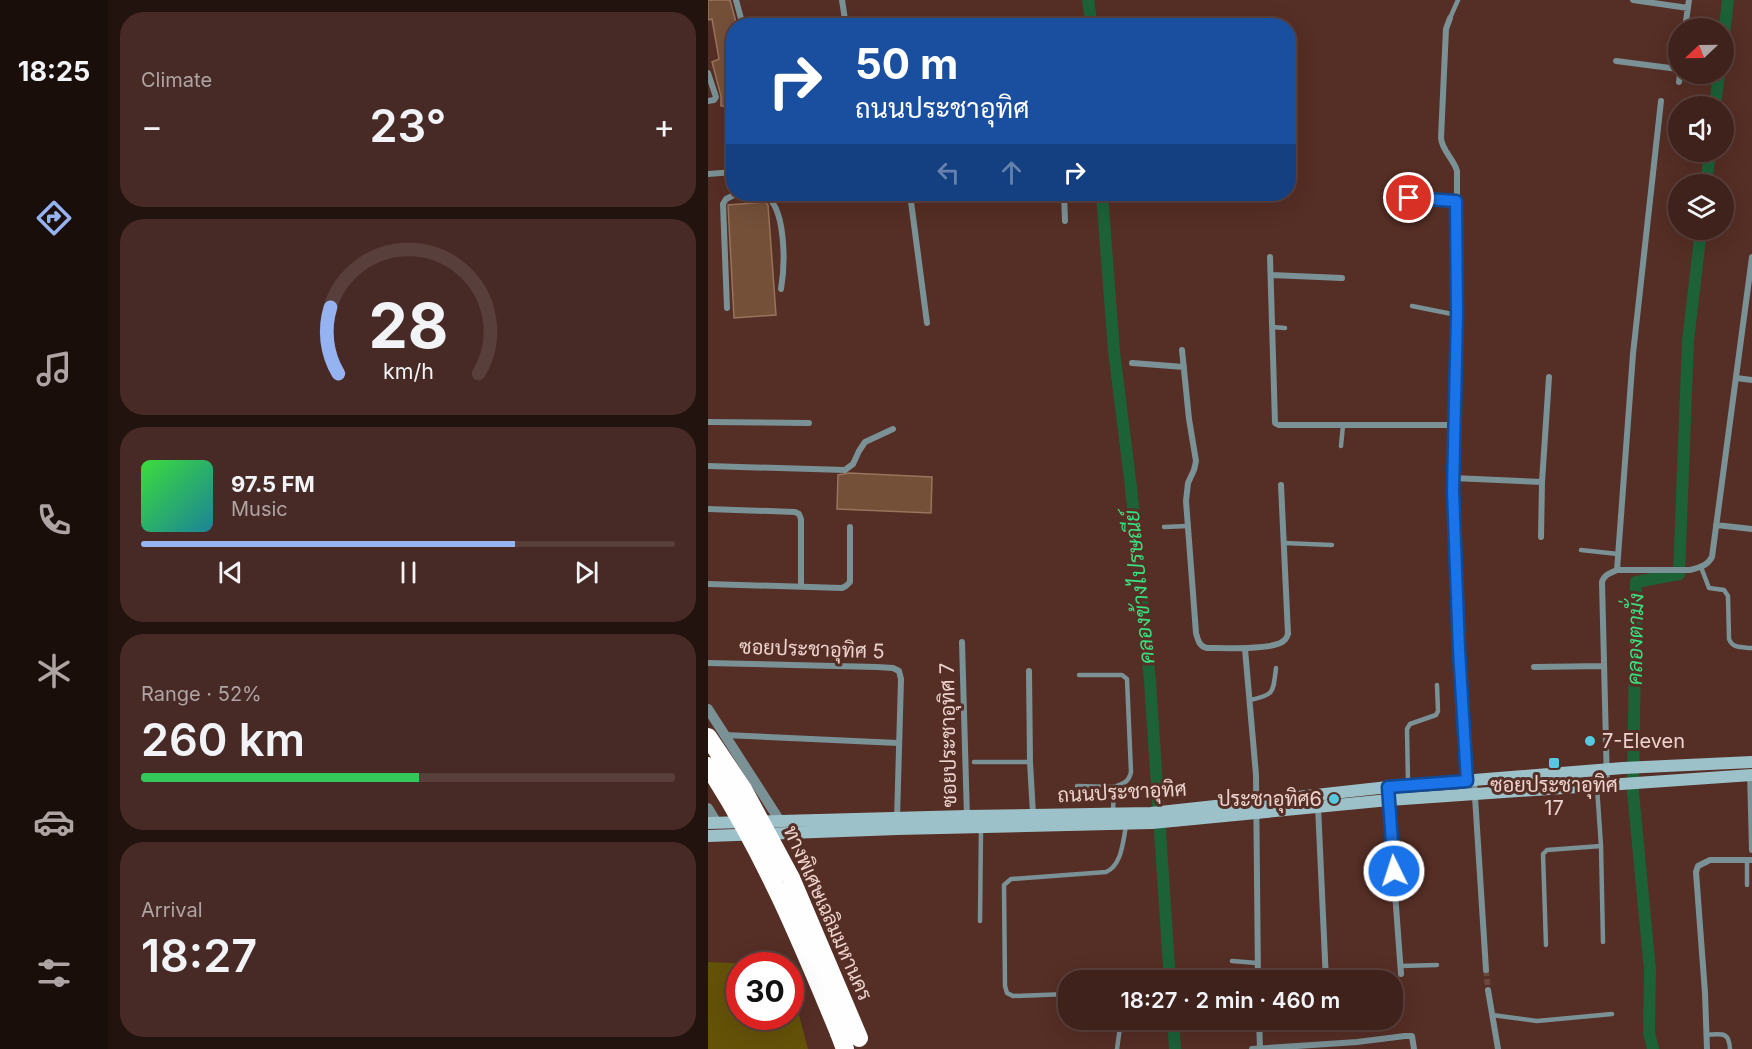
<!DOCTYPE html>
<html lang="en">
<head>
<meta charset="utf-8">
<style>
  :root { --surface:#40221c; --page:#472a25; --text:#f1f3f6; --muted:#aea4a3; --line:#593f3b; --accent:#95b2f1 }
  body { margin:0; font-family:Inter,Sarabun,sans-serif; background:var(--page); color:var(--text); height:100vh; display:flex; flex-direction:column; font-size:22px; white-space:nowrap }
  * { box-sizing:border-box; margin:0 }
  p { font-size:20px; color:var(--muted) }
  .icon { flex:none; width:33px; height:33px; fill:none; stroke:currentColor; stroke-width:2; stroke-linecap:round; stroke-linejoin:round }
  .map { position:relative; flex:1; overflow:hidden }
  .details { display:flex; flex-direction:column; gap:12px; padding:12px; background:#23130f; width:600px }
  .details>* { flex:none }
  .banner { position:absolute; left:18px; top:18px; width:570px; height:183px; border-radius:24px; box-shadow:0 6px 24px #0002,0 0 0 2px var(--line); background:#1a4fa0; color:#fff; overflow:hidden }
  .needle { width:39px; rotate:248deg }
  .buttons { position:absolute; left:960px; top:18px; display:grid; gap:12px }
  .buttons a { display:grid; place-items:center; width:66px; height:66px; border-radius:50%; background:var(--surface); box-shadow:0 6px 24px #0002,0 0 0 2px var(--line); font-size:30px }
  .speed { position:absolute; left:18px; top:952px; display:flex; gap:12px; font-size:30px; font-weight:700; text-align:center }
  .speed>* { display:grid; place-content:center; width:78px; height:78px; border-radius:50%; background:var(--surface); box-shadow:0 6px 24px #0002,0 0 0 2px var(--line); line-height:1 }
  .speed .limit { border:9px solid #d22; background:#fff; color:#111 }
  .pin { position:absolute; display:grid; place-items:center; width:51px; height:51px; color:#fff; margin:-26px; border:3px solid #fff; border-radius:50%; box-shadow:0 2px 6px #0007 }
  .me { position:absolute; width:66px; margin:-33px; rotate:356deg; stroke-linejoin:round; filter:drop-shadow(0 0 4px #0008) }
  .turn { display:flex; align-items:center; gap:21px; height:126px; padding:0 30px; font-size:27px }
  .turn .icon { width:78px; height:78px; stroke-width:2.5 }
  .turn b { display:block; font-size:42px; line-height:51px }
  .lanes { display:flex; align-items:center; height:57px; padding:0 30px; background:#0003; justify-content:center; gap:30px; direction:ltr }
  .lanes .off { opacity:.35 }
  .big { font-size:45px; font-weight:600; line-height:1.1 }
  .details .widget { flex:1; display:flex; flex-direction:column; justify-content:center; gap:9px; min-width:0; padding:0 21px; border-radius:24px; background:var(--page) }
  .details .dial { align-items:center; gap:0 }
  .dial svg { height:156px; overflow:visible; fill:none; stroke:var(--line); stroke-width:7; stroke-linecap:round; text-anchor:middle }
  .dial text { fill:var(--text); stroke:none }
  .song { display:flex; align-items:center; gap:18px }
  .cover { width:72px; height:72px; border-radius:9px; background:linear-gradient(135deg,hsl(120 70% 55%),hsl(190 70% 35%)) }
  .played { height:6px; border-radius:3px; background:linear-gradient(90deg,var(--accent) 70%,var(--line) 70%) }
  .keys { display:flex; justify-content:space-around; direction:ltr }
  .heat { display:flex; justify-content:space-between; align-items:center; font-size:33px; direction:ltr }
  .charge { height:9px; border-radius:4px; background:linear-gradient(90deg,#34c759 52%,var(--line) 0) }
  .trip { position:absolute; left:350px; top:970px; width:345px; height:60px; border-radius:24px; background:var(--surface); box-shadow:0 6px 24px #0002,0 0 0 2px var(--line); font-weight:600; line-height:60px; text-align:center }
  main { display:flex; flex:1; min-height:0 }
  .tab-bar { display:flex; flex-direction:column; width:108px; justify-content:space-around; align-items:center; background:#1a0e0b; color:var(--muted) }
  .tab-bar .icon { width:42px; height:42px }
  .tab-bar .current { color:var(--accent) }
  .tab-bar b { font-size:27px; color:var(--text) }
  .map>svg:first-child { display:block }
  .green { fill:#655209 }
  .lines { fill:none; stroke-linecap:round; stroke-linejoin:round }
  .canal { stroke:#1d6137; stroke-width:12 }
  .building { fill:#745039; stroke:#9a735c; stroke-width:1.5 }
  .minor-tunnel { stroke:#6c473e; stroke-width:6; stroke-dasharray:6 3; stroke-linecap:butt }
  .service { stroke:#7a9196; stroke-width:4.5 }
  .minor { stroke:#7a9196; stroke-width:6 }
  .tertiary { stroke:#7a9196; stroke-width:10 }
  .secondary { stroke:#9dc1c9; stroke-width:12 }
  .motorway { stroke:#fdfefd; stroke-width:18 }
  .motorway-bridge { stroke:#fdfefd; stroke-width:18 }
  .route-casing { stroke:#114b97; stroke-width:15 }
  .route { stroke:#1a73e8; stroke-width:10 }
  .poi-dot { fill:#56c9e0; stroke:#552e25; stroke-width:2 }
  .labels { text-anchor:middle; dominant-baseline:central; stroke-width:6; stroke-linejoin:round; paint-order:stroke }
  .street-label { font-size:20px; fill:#edd3ce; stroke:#552e25 }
  .poi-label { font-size:20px; fill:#edd3ce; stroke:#552e25; text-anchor:start }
  .water-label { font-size:21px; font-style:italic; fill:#3ae07f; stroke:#552e25 }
</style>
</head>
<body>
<main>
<nav class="tab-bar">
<b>18:25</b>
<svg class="icon current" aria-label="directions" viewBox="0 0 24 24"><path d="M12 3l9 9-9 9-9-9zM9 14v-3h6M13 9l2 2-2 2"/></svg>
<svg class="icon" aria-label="music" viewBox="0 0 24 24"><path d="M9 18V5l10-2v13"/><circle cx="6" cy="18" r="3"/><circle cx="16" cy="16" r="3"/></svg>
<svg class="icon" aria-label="phone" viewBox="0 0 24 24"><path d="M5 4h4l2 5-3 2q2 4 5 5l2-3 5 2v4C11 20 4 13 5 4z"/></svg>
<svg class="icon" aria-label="climate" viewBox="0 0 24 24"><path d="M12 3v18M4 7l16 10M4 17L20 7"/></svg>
<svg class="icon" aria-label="car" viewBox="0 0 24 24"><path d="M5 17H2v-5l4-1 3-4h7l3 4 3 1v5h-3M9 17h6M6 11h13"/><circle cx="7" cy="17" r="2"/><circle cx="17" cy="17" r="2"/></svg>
<svg class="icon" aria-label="filters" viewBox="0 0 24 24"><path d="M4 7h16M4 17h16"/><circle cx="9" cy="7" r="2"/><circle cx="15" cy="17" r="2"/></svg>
</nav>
<section class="details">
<div class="widget"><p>Climate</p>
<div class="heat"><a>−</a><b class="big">23°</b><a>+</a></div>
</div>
<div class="widget dial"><svg viewBox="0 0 100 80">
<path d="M14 69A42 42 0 1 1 86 69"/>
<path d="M14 69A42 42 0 0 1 10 35" stroke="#95b2f1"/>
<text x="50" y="56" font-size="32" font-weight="700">28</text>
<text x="50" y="72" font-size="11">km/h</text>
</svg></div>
<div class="widget">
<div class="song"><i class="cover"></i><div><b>97.5 FM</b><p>Music</p></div></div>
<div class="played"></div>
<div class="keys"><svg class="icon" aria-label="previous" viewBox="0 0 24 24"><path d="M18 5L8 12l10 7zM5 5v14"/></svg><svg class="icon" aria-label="pause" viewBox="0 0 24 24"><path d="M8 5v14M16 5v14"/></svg><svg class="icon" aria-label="next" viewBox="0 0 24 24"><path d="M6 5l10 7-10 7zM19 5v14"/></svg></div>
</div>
<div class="widget"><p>Range · 52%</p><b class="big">260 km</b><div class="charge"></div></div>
<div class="widget"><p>Arrival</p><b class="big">18:27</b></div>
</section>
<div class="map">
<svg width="1044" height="1049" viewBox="0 0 1044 1049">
  <rect width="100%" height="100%" fill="#552e25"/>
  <path class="green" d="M0 962 77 965V966H32V1017H82L83 985 100 1049H0Z"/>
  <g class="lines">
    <path class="canal" d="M380 0 384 26
      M1016 35 1020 0
      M1007 106 1011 74
      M998 184 1002 152
      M394 194 406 351 423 487 442 681 462 981
      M465 1020 467 1049
      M945 1049 941 1033 942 970 925 792 928 582 971 574 980 341 993 230"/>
  </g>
  <path class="building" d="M0 0H22L29 26H26V30H22L26 52V106H13V96L4 62 11 59 4 19 0 20Z
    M57 202 60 205 68 315 26 318 20 205Z
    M141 473 224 477 223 513 129 509 130 475Z"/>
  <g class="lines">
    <path class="minor-tunnel" d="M778 970 780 990"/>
    <path class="service" d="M742 18 750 0
      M678 196 748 201
      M704 306 749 315
      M564 327 577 328
      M633 446 635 425
      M456 527 480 526
      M576 543 624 545
      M873 550 910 554
      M993 567 1001 588 1016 590 1020 596 1021 639C1025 649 1034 647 1044 648
      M371 675H414L419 679 423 772C421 782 415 784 406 787L405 812
      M542 700C567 695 565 692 568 668
      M266 762H322
      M700 783 699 729 702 724 728 715 730 711 729 685
      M369 786 406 787
      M889 787 893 846 895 942
      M1039 860V885
      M272 921 273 828
      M838 945 835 854 839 850 893 846
      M524 961 549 963
      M692 966 729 965
      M360 994 305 996 299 993 297 986 296 885 303 879 398 872C414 865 415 841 418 826
      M784 1015 829 1021 904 1014
      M998 1035C1014 1034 1021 1031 1022 1049
      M409 1049 413 1020"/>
    <path class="minor" d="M28 0 35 26
      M134 0 138 26
      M925 0 980 8
      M742 18 738 29 733 138C734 151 746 159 749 171V315L745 491 751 650 760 794
      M977 28 981 0
      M908 61 970 69
      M0 73 8 97 6 100 0 101
      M971 82 972 74
      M0 174 26 172
      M27 194H38
      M55 194C79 205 77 266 73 289
      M202 194 219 323
      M356 194 357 221
      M562 257 567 423 571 425H747
      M563 275 634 278
      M19 308 15 204 18 199 28 194
      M474 350 481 419 488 461 486 470 480 483 478 501 488 633C490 640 491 646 499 648 515 648 562 650 574 642 578 639 578 639 580 634L573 485
      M424 363 476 367
      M1028 378 1044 380
      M0 422 101 423
      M0 466 137 470 145 464 151 451 157 442 185 429
      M745 478 834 482
      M0 509 87 512 91 514 93 519V586
      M1008 525 1044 529
      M833 537 834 482 841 377
      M909 570 925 354 953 101
      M0 584 134 588 138 586 142 582V527
      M254 642 259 818
      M537 649 548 775 550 981
      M0 663 169 667 185 668 191 671 193 679 189 819
      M826 667 896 666
      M321 671 322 762 325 814
      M17 735 190 743
      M1042 773 1044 850
      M766 781 778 970
      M899 784 894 582C896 575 902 573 909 570H982C992 567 999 566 1004 557L1044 257
      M680 798 693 974
      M610 806 618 981
      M780 990 790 1049
      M551 1020 552 1048
      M544 1049 649 1042 697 1036H704L706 1049
      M999 1049 997 993 988 872 990 866 1002 860H1044"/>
    <path class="tertiary" d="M0 709 72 821
      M0 808 9 823"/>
    <path class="secondary" d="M0 823 259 816 443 813 680 787 915 768 1044 762
      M0 836 189 829 444 823 681 800 1044 775"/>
    <path class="motorway" d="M131 1033 137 1049"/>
    <path class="motorway-bridge" d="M0 737 35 789 83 878 151 1038
      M0 766C55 850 93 941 131 1033"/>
  </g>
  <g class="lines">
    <g class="route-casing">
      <path id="route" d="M686 871 680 787 759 781 751 650 745 490 749 315 748 201 701 198"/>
    </g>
    <use href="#route" class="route"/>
  </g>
  <g class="poi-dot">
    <circle cx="882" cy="741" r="6"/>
    <rect x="840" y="757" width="12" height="12" rx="3"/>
    <circle cx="626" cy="799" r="6"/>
  </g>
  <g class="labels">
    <g class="street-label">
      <text transform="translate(104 649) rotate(2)">ซอยประชาอุทิศ 5</text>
      <text transform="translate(240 735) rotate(-91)">ซอยประชาอุทิศ 7</text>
      <text transform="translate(414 792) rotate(-3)">ถนนประชาอุทิศ</text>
      <text transform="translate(120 913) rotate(66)">ทางพิเศษเฉลิมมหานคร</text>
    </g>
    <g class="poi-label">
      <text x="894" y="741">7-Eleven</text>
      <text x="846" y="785" text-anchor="middle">ซอยประชาอุทิศ<tspan x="846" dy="23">17</tspan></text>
      <text x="614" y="799" text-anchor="end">ประชาอุทิศ6</text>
    </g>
    <g class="water-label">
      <text transform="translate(431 587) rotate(-96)">คลองข้างไปรษณีย์</text>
      <text transform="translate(927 639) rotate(-89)">คลองตามั่ง</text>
    </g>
  </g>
</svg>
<div class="buttons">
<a><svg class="needle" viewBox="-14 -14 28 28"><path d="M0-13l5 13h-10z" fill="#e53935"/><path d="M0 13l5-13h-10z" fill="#aea4a3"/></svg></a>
<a><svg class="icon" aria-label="sound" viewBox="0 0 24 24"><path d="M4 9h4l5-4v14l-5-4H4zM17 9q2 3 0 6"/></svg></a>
<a><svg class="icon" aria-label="layers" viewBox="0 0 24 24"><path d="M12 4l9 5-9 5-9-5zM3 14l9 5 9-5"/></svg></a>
</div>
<div class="speed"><div class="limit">30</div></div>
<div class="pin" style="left:701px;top:198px;background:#d93025"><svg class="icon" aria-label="arrive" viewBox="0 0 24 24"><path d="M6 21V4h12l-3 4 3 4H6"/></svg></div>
<svg class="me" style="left:686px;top:871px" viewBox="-20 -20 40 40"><circle r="17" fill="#1a73e8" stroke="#fff" stroke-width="3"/><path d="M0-11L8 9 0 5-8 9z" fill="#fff"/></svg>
<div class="trip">18:27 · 2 min · 460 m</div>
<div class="banner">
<div class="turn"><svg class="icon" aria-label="right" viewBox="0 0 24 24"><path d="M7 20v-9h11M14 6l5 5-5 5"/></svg><div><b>50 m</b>ถนนประชาอุทิศ</div></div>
<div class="lanes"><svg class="icon off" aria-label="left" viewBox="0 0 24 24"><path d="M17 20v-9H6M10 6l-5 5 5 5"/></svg><svg class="icon off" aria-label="ahead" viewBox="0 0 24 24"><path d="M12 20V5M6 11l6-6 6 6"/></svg><svg class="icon" aria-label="right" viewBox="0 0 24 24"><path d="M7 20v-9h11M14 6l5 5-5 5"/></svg></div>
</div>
</div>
</main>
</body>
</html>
